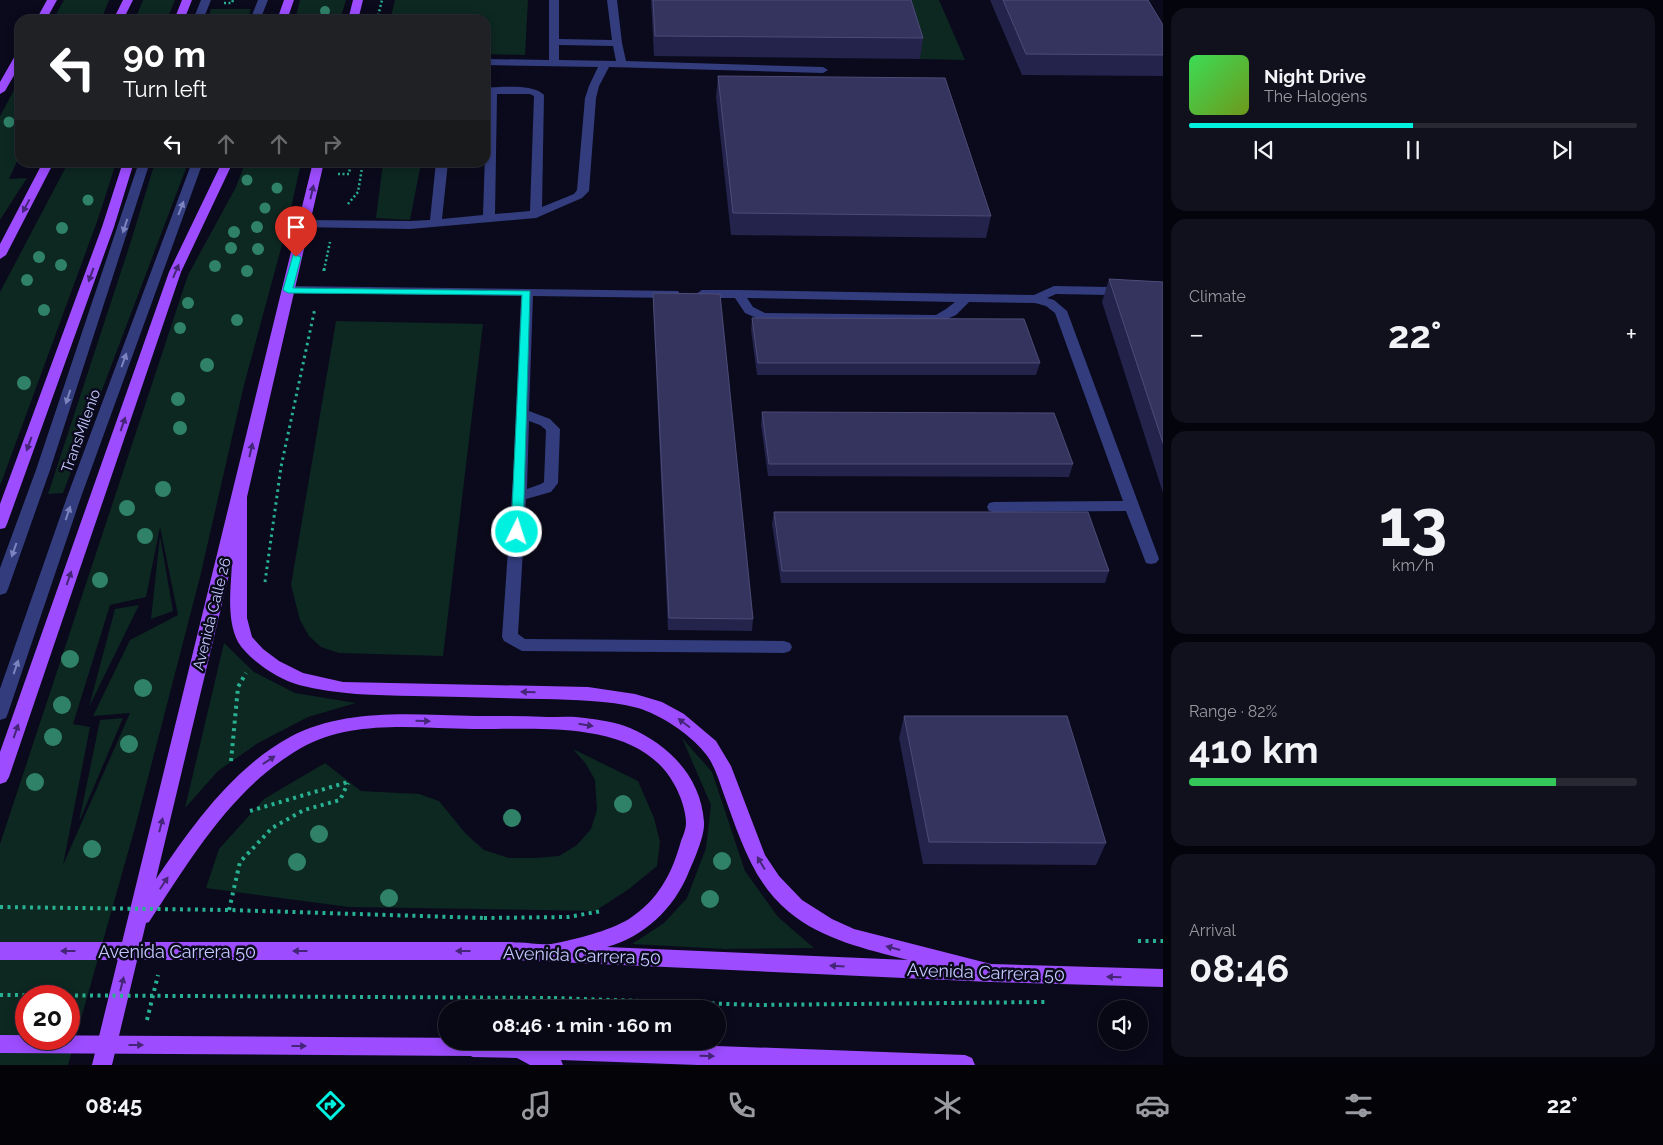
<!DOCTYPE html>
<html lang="en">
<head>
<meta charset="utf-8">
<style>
  :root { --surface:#080815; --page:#11111e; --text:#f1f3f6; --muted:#989aa0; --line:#292934; --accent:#00f1df }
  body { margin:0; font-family:Raleway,sans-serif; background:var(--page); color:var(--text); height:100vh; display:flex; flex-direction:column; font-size:19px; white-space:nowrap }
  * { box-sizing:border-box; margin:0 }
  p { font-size:16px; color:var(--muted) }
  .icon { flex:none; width:28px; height:28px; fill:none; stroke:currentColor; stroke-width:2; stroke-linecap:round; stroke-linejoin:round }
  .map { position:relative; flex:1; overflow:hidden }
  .drawer { display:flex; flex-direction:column; gap:8px; padding:8px; background:#04040c; width:500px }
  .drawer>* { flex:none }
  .banner { position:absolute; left:15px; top:15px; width:475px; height:152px; border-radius:15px; box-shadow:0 2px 12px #0003,0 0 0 1px var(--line); background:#202124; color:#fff; overflow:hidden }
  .controls { position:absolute; left:1098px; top:1000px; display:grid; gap:10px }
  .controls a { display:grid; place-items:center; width:50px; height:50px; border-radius:50%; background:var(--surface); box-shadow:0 2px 12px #0003,0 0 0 1px var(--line); font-size:25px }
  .speed { position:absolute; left:15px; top:985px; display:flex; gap:10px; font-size:25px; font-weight:700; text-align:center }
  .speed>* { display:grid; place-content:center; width:65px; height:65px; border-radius:50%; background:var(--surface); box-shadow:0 2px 12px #0003,0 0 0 1px var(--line); line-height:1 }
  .speed .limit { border:8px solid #d22; background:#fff; color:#111 }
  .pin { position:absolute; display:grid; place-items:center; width:42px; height:42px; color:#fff; margin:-51px -21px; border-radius:50% 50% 50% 0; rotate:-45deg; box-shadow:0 0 5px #0007 }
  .pin .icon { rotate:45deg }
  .me { position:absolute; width:55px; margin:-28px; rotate:4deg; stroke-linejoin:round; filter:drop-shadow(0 0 4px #0008) }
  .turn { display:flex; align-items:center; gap:18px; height:105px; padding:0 25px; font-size:22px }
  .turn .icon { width:65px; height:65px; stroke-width:2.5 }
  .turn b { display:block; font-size:35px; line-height:42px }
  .lanes { display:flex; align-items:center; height:48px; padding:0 25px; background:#0003; justify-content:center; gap:25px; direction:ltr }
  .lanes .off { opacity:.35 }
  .big { font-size:38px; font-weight:700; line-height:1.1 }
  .drawer .tile { flex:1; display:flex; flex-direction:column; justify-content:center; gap:8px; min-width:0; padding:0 18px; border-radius:15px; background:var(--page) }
  .drawer .dial { align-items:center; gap:0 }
  .dial b { font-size:65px; line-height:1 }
  .song { display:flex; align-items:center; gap:15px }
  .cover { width:60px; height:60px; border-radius:8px; background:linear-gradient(135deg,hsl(130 70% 55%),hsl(80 70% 35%)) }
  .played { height:5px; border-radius:2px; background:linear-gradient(90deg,var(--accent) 50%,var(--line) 50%) }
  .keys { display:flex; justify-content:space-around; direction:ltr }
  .heat { display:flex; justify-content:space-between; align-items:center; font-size:28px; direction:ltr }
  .charge { height:8px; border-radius:4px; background:linear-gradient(90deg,#34c759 82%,var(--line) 0) }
  .trip { position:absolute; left:438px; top:1000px; width:288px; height:50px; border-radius:25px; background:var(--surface); box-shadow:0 2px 12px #0003,0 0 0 1px var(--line); font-weight:700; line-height:50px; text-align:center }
  .dock { display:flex; height:80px; justify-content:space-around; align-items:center; background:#030308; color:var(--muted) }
  .dock .icon { width:35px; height:35px }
  .dock .on { color:var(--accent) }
  .dock b { font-size:22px; color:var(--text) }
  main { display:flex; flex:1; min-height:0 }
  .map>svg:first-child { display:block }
  .green { fill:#0d2721; fill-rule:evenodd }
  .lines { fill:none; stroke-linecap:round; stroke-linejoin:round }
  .path-far2 { stroke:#28b191; stroke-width:2.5; stroke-dasharray:2 2.5; stroke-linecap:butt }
  .path-far1 { stroke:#28b191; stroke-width:3; stroke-dasharray:2.5 4; stroke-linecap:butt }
  .path { stroke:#28b191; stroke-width:4; stroke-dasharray:3 4.5; stroke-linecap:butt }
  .minor { fill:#333d7e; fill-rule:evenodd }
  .major { fill:#9d4dff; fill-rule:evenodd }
  .path-bridge { stroke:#28b191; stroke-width:4; stroke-dasharray:3 4.5; stroke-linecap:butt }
  .major-bridge { stroke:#9d4dff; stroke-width:18 }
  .tree { fill:#2f8167 }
  .wall { fill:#23234c }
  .building { fill:#35345f; stroke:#4c4c78 }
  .oneway { fill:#452577 }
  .oneway2 { fill:#7c83be }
  .route { fill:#00f1df; stroke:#009d91 }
  .labels { text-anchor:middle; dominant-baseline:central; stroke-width:5; stroke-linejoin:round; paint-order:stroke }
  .street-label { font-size:15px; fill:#c6c9ff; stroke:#0a0a1c }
  .near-street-label { font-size:18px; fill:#c6c9ff; stroke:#0a0a1c }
</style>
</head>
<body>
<main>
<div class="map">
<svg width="1163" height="1065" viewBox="0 0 1163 1065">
  <rect width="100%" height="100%" fill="#0a0a1c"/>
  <path class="green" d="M64 0H109L101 20H53Z
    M143 0H175L167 20H135Z
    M300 0H346L340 20H295Z
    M395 0H528L525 55 485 54V20H390Z
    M901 0H939L965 60 920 59Z
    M211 9H251L247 20H208Z
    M20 79V155L9 179 27 178 0 220V116Z
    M155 162 188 163 63 493 48 494 131 241Z
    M68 163H116L98 219 0 486V292Z
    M245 163H301L286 230 244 385 200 577 136 824 68 1065H0V844L188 275 236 187ZM160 527 178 615 130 640 93 716 130 713 63 865 90 727 73 724 110 605 146 597ZM26 996H69V1039H26Z
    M383 163H421L410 220 376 218Z
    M336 321 483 324 443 656 339 653 321 647 309 636 300 620 291 585Z
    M160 536 173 611 151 619Z
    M139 605 89 707 115 609Z
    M224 643 254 672 295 693 356 703 308 717 258 743 218 771 185 808Z
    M123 718 79 822 100 720Z
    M682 738 712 772 745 871 778 917 814 948 725 949 632 944 664 923 687 898 706 848 711 805Z
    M573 749 638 781 654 818 660 842 657 866 629 889 595 911 349 907 206 888 219 849 264 799 325 763 361 791 419 794 439 801 466 834 484 850 509 858H536L559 856 577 845 591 829 597 810 595 780 586 764Z"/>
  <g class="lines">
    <path class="path-far2" d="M224 3H232L233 0
      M226 20 229 14
      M377 20 382 0
      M338 174H349L351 162
      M348 204 358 192 363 162
      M324 270 330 242"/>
    <path class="path-far1" d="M324 271V269
      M265 582 281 467 315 308"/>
    <path class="path" d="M231 761 238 687 246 673
      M250 811 348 782
      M229 910 240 862 272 828 304 810 340 800 348 783
      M484 918 568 917 602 911
      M1138 941H1163
      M554 998 756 1005 1045 1002
      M147 1020 158 975"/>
    <path class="minor" d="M201 0H211L203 20H193Z
      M258 0H268L260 20H250Z
      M549 0H559V39L612 40 607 0H617L622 43 626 61 823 67 828 70 823 73 609 67 599 86 596 98 589 191 582 198 536 218 410 229 300 227 298 224 304 220 410 221 430 220 436 162H448L442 219 483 215 487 94H485V88C500 87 534 84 544 95L542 207 574 194 577 190 585 98 589 86 598 67 485 65V59L549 60ZM559 45 613 46 616 61 559 60ZM497 94H530L534 96 530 211 495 214Z
      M139 162H150L50 470 8 589 6 593 0 595V568L36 470Z
      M192 162H203L81 497 8 713 6 718 0 720V689L67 497Z
      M288 286 678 291 680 294 674 298 533 296 529 411 550 419 560 429 558 483 551 492 526 499 518 634 525 639 784 641 790 643 792 647 790 651 784 653 522 651 504 641 502 637 513 478 521 296 284 293 282 290ZM529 421 540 425 546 430 544 482 541 484 527 489Z
      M1054 286 1163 288V296L1056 294 1047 298 1054 300 1067 311 1159 559 1156 563 1151 564 1146 563 1126 511 994 512 989 511 987 507 989 503 994 502 1123 501 1055 313 1046 306 1035 303 969 302 956 315 938 323 763 321 745 313 735 298H702L696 294 702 290H738L1034 295ZM747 298 955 302 946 309 936 315 765 313 753 307Z"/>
    <path class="major" d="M47 0H57L46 20H36Z
      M123 0H133L123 20H113Z
      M182 0H192L184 20H174Z
      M284 0H294L287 20H277Z
      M353 0H363L358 20H348Z
      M20 53V65L5 91 0 94V82L16 54Z
      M43 162H54L6 255 0 259V244Z
      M123 162H134L114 227 7 524 5 528 0 529V504L102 227Z
      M222 162H233L181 272 9 777 6 782 0 784V752L169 272Z
      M313 162H324L247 497V618L252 637 263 649 279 661 303 673 343 682 588 687 635 694 662 702 684 714 716 741 731 766 765 855 779 876 802 900 832 919 854 929 991 964 1163 969V987L991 982 512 960 505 957 502 951 505 945C520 939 535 946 551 944 574 940 609 931 629 919 658 900 672 874 681 841 683 836 686 829 686 823 686 811 680 794 674 784 638 718 537 730 473 729 417 728 351 719 301 748 232 788 192 857 149 922L146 923 112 1065H92ZM232 562C231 587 226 619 238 642 249 660 279 680 299 685 337 695 375 695 414 696 458 697 501 698 544 699 575 700 607 700 638 708 659 714 690 734 704 752 714 763 718 778 723 792 739 835 752 882 789 912 823 940 866 949 908 960L607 947C645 936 673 909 688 874 694 860 705 836 704 822 701 777 669 745 630 728 617 722 599 720 585 718 573 716 559 717 547 717 523 716 499 716 476 716 414 715 347 707 290 737 232 769 193 825 156 879Z
      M465 1041H581L965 1055 972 1058 975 1065H698L561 1060 563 1065H530L517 1058 473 1057 466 1054 463 1047Z"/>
    <path class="path-bridge" d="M0 907 229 910 484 918
      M0 995 554 998"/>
    <path class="major-bridge" d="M0 951H512
      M0 1044 473 1047"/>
  </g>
  <g class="tree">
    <circle cx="325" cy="11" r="5"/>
    <circle cx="9" cy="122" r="5.5"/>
    <circle cx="247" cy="180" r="5.5"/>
    <circle cx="277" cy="188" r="5.5"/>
    <circle cx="88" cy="200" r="5.5"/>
    <circle cx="265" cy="208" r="5.5"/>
    <circle cx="257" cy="227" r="6"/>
    <circle cx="62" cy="228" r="6"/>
    <circle cx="234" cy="232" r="6"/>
    <circle cx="231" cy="248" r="6"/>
    <circle cx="258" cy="249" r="6"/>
    <circle cx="39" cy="257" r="6"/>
    <circle cx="61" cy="265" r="6"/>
    <circle cx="215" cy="266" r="6"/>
    <circle cx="247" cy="271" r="6"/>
    <circle cx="27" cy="280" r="6"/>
    <circle cx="188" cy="303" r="6"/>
    <circle cx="44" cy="310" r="6"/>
    <circle cx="237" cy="320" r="6"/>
    <circle cx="180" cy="328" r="6"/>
    <circle cx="207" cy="365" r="7"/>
    <circle cx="24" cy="383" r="7"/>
    <circle cx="178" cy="399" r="7"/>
    <circle cx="180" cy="428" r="7"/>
    <circle cx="163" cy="489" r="8"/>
    <circle cx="127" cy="508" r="8"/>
    <circle cx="145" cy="536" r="8"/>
    <circle cx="100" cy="580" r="8"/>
    <circle cx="70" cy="659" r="9"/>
    <circle cx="143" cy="688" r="9"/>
    <circle cx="62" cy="705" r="9"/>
    <circle cx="53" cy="737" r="9"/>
    <circle cx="129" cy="744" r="9"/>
    <circle cx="35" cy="782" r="9"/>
    <circle cx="623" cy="804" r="9"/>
    <circle cx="512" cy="818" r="9"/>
    <circle cx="319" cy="834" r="9"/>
    <circle cx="92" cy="849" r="9"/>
    <circle cx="722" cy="861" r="9"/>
    <circle cx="297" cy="862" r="9"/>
    <circle cx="389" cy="898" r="9"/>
    <circle cx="710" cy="899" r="9"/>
  </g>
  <path class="wall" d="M651 0H911L923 38 920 59 654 56Z
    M990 0H1148L1163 25V76L1022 75Z
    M718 76 991 216 986 238 731 235 716 97Z
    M1109 279 1163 282V493L1102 302Z
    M653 293 753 619 752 631 668 630 653 305Z
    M752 318 1040 363 1036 375H757L751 330Z
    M762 412 1073 464 1069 477 768 476 761 425Z
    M774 512 1109 571 1105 583H781L772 524Z
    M904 716 1106 843 1096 865 923 864 899 738Z"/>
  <path class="building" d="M653 0H911L923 38 655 36Z
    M1003 0H1148L1163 25V55L1026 54Z
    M718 76 945 78 991 216 733 213Z
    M1109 279 1163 282V443Z
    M653 293 720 294 753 619 669 618Z
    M752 318 1024 319 1040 363H758Z
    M762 412 1054 413 1073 464H769Z
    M774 512H1088L1109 571H782Z
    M904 716H1067L1106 843 929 842Z"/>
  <defs><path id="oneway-solid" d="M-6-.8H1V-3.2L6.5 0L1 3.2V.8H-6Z" transform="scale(1.25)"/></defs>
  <g class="oneway">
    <use href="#oneway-solid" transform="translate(312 192) rotate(-77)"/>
    <use href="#oneway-solid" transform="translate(26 206) rotate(118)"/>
    <use href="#oneway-solid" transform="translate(176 271) rotate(-67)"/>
    <use href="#oneway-solid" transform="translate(91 275) rotate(110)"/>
    <use href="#oneway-solid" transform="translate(123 424) rotate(-71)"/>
    <use href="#oneway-solid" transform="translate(29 444) rotate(110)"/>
    <use href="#oneway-solid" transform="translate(251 450) rotate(-77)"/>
    <use href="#oneway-solid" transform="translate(69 578) rotate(-71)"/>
    <use href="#oneway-solid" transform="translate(528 692) rotate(-179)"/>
    <use href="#oneway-solid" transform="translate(423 721) rotate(1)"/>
    <use href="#oneway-solid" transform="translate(684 723) rotate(-143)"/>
    <use href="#oneway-solid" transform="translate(586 725) rotate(9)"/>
    <use href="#oneway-solid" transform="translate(16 731) rotate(-71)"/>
    <use href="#oneway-solid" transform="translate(269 760) rotate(-34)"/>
    <use href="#oneway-solid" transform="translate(161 825) rotate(-76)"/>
    <use href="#oneway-solid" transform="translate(761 863) rotate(-121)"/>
    <use href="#oneway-solid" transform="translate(164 883) rotate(-56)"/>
    <use href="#oneway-solid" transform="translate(893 948) rotate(-165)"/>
    <use href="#oneway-solid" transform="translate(68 951) rotate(-180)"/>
    <use href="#oneway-solid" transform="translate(300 951) rotate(-180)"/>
    <use href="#oneway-solid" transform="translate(463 951) rotate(-180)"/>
    <use href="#oneway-solid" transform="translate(837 966) rotate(-177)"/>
    <use href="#oneway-solid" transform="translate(1114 977) rotate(-178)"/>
    <use href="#oneway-solid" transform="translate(122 984) rotate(-76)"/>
    <use href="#oneway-solid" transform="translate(136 1045)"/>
    <use href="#oneway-solid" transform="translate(299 1046)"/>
    <use href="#oneway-solid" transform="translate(707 1056) rotate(2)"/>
  </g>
  <g class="oneway2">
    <use href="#oneway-solid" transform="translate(181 208) rotate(-69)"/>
    <use href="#oneway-solid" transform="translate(125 226) rotate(108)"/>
    <use href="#oneway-solid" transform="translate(124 360) rotate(-70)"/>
    <use href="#oneway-solid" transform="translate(68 397) rotate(108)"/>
    <use href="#oneway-solid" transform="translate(68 513) rotate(-71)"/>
    <use href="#oneway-solid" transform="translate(14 550) rotate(110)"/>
    <use href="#oneway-solid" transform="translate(16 667) rotate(-71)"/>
  </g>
  <path class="route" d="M293 255H296L301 257 293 288 530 291 523 532 521 534 517 536 511 532 522 295 288 293 283 290Z"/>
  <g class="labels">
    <g class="street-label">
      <text transform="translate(81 431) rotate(-70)">TransMilenio</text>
      <text transform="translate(212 614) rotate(-76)">Avenida Calle 26</text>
    </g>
    <g class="near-street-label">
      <text x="177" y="951">Avenida Carrera 50</text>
      <text transform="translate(582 955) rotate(2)">Avenida Carrera 50</text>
      <text transform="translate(986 972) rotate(2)">Avenida Carrera 50</text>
    </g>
  </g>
</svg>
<div class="controls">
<a><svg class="icon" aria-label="sound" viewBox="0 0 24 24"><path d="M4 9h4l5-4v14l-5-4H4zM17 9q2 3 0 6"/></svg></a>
</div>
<div class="speed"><div class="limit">20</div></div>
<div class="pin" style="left:296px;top:257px;background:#d93025"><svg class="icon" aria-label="arrive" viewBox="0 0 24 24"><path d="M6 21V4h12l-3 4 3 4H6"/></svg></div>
<svg class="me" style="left:517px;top:532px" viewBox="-20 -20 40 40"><circle r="17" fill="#00f1df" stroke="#fff" stroke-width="3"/><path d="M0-11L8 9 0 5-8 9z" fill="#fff"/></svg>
<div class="trip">08:46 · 1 min · 160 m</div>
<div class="banner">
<div class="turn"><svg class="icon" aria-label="left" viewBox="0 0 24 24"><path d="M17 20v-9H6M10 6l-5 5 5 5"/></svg><div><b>90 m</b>Turn left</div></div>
<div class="lanes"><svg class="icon" aria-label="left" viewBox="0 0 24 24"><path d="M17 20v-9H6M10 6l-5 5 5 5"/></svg><svg class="icon off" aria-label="ahead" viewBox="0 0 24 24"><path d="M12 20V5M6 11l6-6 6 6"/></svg><svg class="icon off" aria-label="ahead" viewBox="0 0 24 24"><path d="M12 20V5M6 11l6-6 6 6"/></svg><svg class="icon off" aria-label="right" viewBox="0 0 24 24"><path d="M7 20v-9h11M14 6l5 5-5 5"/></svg></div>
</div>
</div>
<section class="drawer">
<div class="tile">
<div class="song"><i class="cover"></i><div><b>Night Drive</b><p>The Halogens</p></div></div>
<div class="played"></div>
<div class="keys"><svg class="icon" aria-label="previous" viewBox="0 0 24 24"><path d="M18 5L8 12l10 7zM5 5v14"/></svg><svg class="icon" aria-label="pause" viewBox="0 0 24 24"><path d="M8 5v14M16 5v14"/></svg><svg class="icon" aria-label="next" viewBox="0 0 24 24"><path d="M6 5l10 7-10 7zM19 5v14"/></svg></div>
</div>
<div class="tile"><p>Climate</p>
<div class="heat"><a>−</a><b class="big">22°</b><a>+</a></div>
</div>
<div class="tile dial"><b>13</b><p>km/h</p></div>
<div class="tile"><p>Range · 82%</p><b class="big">410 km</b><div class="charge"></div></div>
<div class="tile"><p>Arrival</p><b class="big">08:46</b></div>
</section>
</main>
<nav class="dock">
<b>08:45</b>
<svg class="icon on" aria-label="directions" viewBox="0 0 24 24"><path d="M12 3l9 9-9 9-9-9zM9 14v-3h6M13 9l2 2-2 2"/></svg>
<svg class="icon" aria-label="music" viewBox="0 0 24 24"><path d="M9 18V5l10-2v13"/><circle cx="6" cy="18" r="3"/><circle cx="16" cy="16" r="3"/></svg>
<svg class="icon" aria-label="phone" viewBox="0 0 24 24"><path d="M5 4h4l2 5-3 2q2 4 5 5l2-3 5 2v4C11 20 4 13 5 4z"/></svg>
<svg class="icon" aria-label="climate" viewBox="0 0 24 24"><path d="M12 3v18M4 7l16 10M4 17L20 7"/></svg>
<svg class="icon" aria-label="car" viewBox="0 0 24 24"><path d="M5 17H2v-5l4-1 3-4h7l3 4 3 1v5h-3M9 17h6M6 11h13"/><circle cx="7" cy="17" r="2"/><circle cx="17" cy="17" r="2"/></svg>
<svg class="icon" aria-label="filters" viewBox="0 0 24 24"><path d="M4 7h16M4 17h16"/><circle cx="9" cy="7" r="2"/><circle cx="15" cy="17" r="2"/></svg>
<b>22°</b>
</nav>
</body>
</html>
